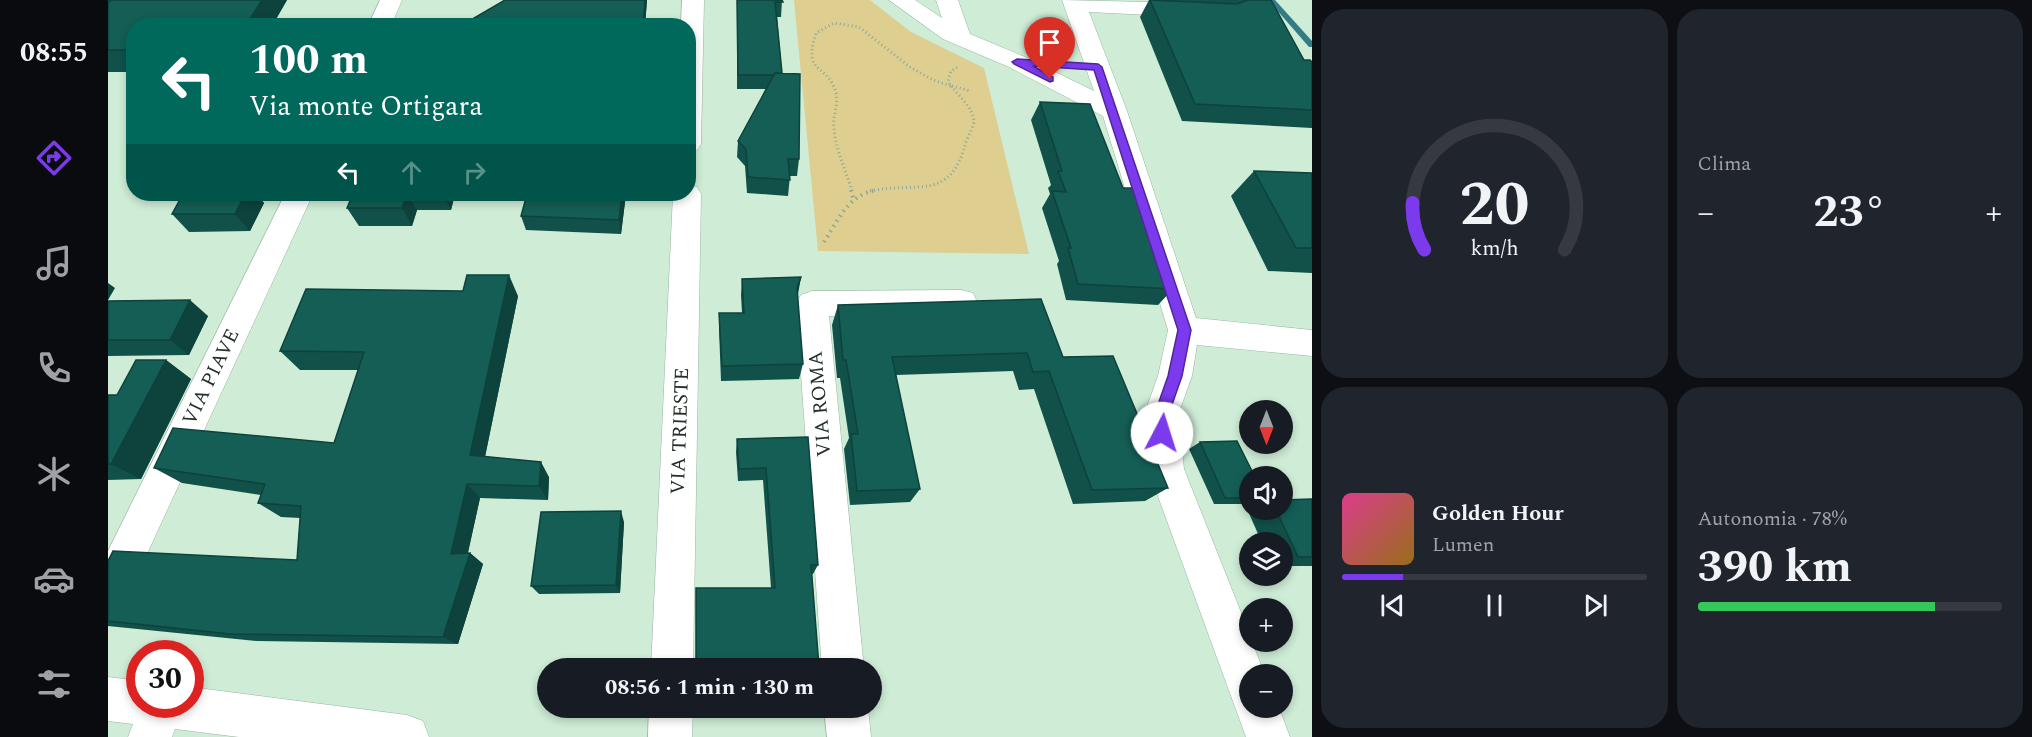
<!DOCTYPE html>
<html lang="it">
<head>
<meta charset="utf-8">
<style>
  :root { --surface:#171b24; --page:#20242c; --text:#f1f3f6; --muted:#9ea1a6; --line:#363941; --accent:#7c3aed }
  body { margin:0; font-family:Spectral,serif; background:var(--page); color:var(--text); height:100vh; display:flex; flex-direction:column; font-size:22px; white-space:nowrap }
  * { box-sizing:border-box; margin:0 }
  p { font-size:20px; color:var(--muted) }
  .icon { flex:none; width:33px; height:33px; fill:none; stroke:currentColor; stroke-width:2; stroke-linecap:round; stroke-linejoin:round }
  .map { position:relative; flex:1; overflow:hidden }
  .side { display:flex; flex-direction:column; gap:9px; padding:9px; background:#0d0f14; width:720px }
  .side>* { flex:none }
  .hud { position:absolute; left:18px; top:18px; width:570px; height:183px; border-radius:24px; box-shadow:0 3px 9px #0003; background:#00695c; color:#fff; overflow:hidden }
  .needle { width:39px; rotate:180deg }
  .controls { position:absolute; left:1131px; top:400px; display:grid; gap:12px }
  .controls a { display:grid; place-items:center; width:54px; height:54px; border-radius:50%; background:var(--surface); box-shadow:0 3px 9px #0003; font-size:30px }
  .speed { position:absolute; left:18px; top:640px; display:flex; gap:12px; font-size:30px; font-weight:700; text-align:center }
  .speed>* { display:grid; place-content:center; width:78px; height:78px; border-radius:50%; background:var(--surface); box-shadow:0 3px 9px #0003; line-height:1 }
  .speed .limit { border:9px solid #d22; background:#fff; color:#111 }
  .pin { position:absolute; display:grid; place-items:center; width:51px; height:51px; color:#fff; margin:-62px -26px; border-radius:50% 50% 50% 0; rotate:-45deg; box-shadow:0 0 6px #0007 }
  .pin .icon { rotate:45deg }
  .me { position:absolute; width:66px; margin:-33px; rotate:5deg; stroke-linejoin:round; filter:drop-shadow(0 0 4px #0008) }
  .turn { display:flex; align-items:center; gap:21px; height:126px; padding:0 24px; font-size:27px }
  .turn .icon { width:78px; height:78px; stroke-width:2.5 }
  .turn b { display:block; font-size:42px; line-height:51px }
  .lanes { display:flex; align-items:center; height:57px; padding:0 24px; background:#0003; justify-content:center; gap:30px; direction:ltr }
  .lanes .off { opacity:.35 }
  .big { font-size:45px; font-weight:700; line-height:1.1 }
  .side .tile { flex:1; display:flex; flex-direction:column; justify-content:center; gap:9px; min-width:0; padding:0 21px; border-radius:24px; background:var(--page) }
  .side .dial { align-items:center; gap:0 }
  .dial svg { height:156px; overflow:visible; fill:none; stroke:var(--line); stroke-width:7; stroke-linecap:round; text-anchor:middle }
  .dial text { fill:var(--text); stroke:none }
  .song { display:flex; align-items:center; gap:18px }
  .cover { width:72px; height:72px; border-radius:9px; background:linear-gradient(135deg,hsl(330 70% 55%),hsl(40 70% 35%)) }
  .played { height:6px; border-radius:3px; background:linear-gradient(90deg,var(--accent) 20%,var(--line) 20%) }
  .keys { display:flex; justify-content:space-around; direction:ltr }
  .heat { display:flex; justify-content:space-between; align-items:center; font-size:33px; direction:ltr }
  .charge { height:9px; border-radius:4px; background:linear-gradient(90deg,#34c759 78%,var(--line) 0) }
  .side .tiles { flex:1; display:grid; gap:9px; grid-template-columns:repeat(2,1fr) }
  .trip { position:absolute; left:429px; top:658px; width:345px; height:60px; border-radius:30px; background:var(--surface); box-shadow:0 3px 9px #0003; font-weight:700; line-height:60px; text-align:center }
  main { display:flex; flex:1; min-height:0 }
  .menu { display:flex; flex-direction:column; width:108px; justify-content:space-around; align-items:center; background:#090b0e; color:var(--muted) }
  .menu .icon { width:42px; height:42px }
  .menu .active { color:var(--accent) }
  .menu b { font-size:27px; color:var(--text) }
  .map>svg:first-child { display:block }
  .green { fill:#dece8f }
  .lines { fill:none; stroke-linecap:round; stroke-linejoin:round }
  .stream { fill:#337c86; fill-rule:evenodd }
  .street-casing { stroke:#99b5a0; stroke-width:1 }
  .path-far1 { stroke:#90a796; stroke-width:3; stroke-dasharray:1 3; stroke-linecap:butt }
  .path { stroke:#90a796; stroke-width:4; stroke-dasharray:1.5 4.5; stroke-linecap:butt }
  .street { fill:#fff; fill-rule:evenodd }
  .wall { fill:#115149 }
  .shaded-wall { fill:#0e423c }
  .building { fill:#145e55; stroke:#0e423c; stroke-width:1.5 }
  .route { fill:#7c3aed; stroke:#51269a; stroke-width:1.5 }
  .labels { text-anchor:middle; dominant-baseline:central; stroke-width:6; stroke-linejoin:round; paint-order:stroke }
  .street-label { font-size:20px; fill:#242f27; stroke:#fff }
</style>
</head>
<body>
<main>
<nav class="menu">
<b>08:55</b>
<svg class="icon active" aria-label="directions" viewBox="0 0 24 24"><path d="M12 3l9 9-9 9-9-9zM9 14v-3h6M13 9l2 2-2 2"/></svg>
<svg class="icon" aria-label="music" viewBox="0 0 24 24"><path d="M9 18V5l10-2v13"/><circle cx="6" cy="18" r="3"/><circle cx="16" cy="16" r="3"/></svg>
<svg class="icon" aria-label="phone" viewBox="0 0 24 24"><path d="M5 4h4l2 5-3 2q2 4 5 5l2-3 5 2v4C11 20 4 13 5 4z"/></svg>
<svg class="icon" aria-label="climate" viewBox="0 0 24 24"><path d="M12 3v18M4 7l16 10M4 17L20 7"/></svg>
<svg class="icon" aria-label="car" viewBox="0 0 24 24"><path d="M5 17H2v-5l4-1 3-4h7l3 4 3 1v5h-3M9 17h6M6 11h13"/><circle cx="7" cy="17" r="2"/><circle cx="17" cy="17" r="2"/></svg>
<svg class="icon" aria-label="filters" viewBox="0 0 24 24"><path d="M4 7h16M4 17h16"/><circle cx="9" cy="7" r="2"/><circle cx="15" cy="17" r="2"/></svg>
</nav>
<div class="map">
<svg width="1204" height="737" viewBox="0 0 1204 737">
  <rect width="100%" height="100%" fill="#ceecd6"/>
  <path class="green" d="M686 0H762L803 32 876 68 921 254 710 251Z"/>
  <g class="lines">
    <path class="stream" d="M1160 0H1167L1204 41V47H1201Z"/>
    <g class="street-casing">
      <path id="street" d="M272 0H294L283 26H260Z
        M574 0H596L593 144 589 150 580 153V26H573Z
        M781 0H807L834 18 828 0H850L862 34 917 57 986 91 954 0 1082 3 1090 5 1093 10 1090 15 1082 17 981 12 1019 111 1088 318 1204 330V356L1089 345 1084 376 1070 415 1076 469 1142 635V642H1144L1157 675H1142V708H1171L1182 737H1138L1040 469 1036 415 1050 376 1060 330 995 116 901 67 835 39Z
        M580 184 589 187 593 194 585 669H543L565 194H580Z
        M177 194H205L14 608 0 614V551Z
        M854 290 865 293 869 302 865 311 854 314 721 316 756 669H714L688 304 693 295 704 291Z
        M0 677 32 681V705H82V687L299 715 315 721 321 737H131L67 729 64 737H20L25 724 0 721Z
        M541 708H585L584 737H540Z
        M716 708H760L763 737H719Z"/>
    </g>
    <path class="path-far1" d="M844 86 862 91
      M744 191C738 170 728 152 726 129 724 117 731 105 728 93 720 62 694 77 708 33L726 23 751 27 802 67 825 80 843 86 840 81 843 71 850 67
      M762 191C809 181 842 203 858 142 860 136 866 126 866 121 865 108 851 96 843 86"/>
    <path class="path" d="M743 190 745 198
      M716 242C731 219 740 194 770 190"/>
    <use href="#street" class="street"/>
  </g>
  <path class="wall" d="M0 0H179L164 26H26V72H0Z
    M397 0H539L537 26H362L361 21Z
    M629 0H674L673 17H669L674 73 691 159 689 176H682L680 196 639 193 637 166 629 157 630 141 658 89H629Z
    M1027 0H1163L1196 60 1204 62V128L1074 121 1032 17 1041 0Z
    M932 102 1015 188 1065 289 1050 305 958 300 949 264 951 261 934 208 942 194 940 188 943 185 923 120Z
    M1146 171 1204 173V273L1160 271 1123 196Z
    M75 194H148L156 203 142 231 81 232 64 214Z
    M245 194H347L343 210H309L304 226H251L239 208Z
    M419 194H518L513 234 418 230 413 216Z
    M693 277 689 296 695 364 691 379 613 381 611 329V313H634L633 295 634 279Z
    M410 296 377 457 441 477 440 500 372 498 360 553H362L375 564 350 644 149 641 0 626V561L189 560 192 518 173 517 150 503 153 495 74 483 46 468 226 443 250 370H192L172 351Z
    M0 301 100 316 81 355 0 356Z
    M730 305 955 357 1060 488 1037 501 965 504 926 389 911 390 905 371 788 375 812 489 802 502 742 505 736 449 741 438 732 378H729L724 325Z
    M58 360 83 379 33 479 0 480V395H9Z
    M700 437 710 565 705 574H704L711 667 709 669H588V588H663L655 480 630 481 628 452 629 439Z
    M1092 442 1142 477V504H1106L1081 449Z
    M1204 499V566H1174V543H1154L1140 511 1142 510H1174Z
    M516 522 512 593 431 594 423 586Z"/>
  <path class="shaded-wall" d="M154 0H179L164 26H146L142 19Z
    M537 0H539L537 26H535Z
    M72 19 77 26H67Z
    M137 194H148L156 203 142 231 127 214Z
    M299 194 309 210 304 226 294 208Z
    M335 194H347L343 210Z
    M514 194H518L513 234 511 220Z
    M401 275 410 296 374 471 362 455Z
    M693 277 690 294 686 304 689 288Z
    M0 283 7 288 0 300Z
    M82 300 100 316 81 355 62 340Z
    M58 360 83 379 33 479 3 464Z
    M433 462 441 477 440 500 431 486Z
    M359 484 372 498 357 565 343 554Z
    M513 511 516 522 512 593 508 585Z
    M362 553 375 564 350 644 335 637Z"/>
  <path class="building" d="M3 0H154L142 19H72L67 26H26V50H0V3Z
    M397 0H537L535 26H447L449 20 361 21Z
    M629 0H674L675 2H667L674 73H667L666 75H630Z
    M1042 0 1129 4 1140 0H1163L1196 60H1202L1204 62V110L1087 104Z
    M667 73 692 74 691 159H680L682 180 640 177 638 149 630 141Z
    M932 102 982 104 1015 188H1028L1065 289 970 284 960 248H963L944 191 958 192 950 171H954Z
    M1146 171 1204 173V248H1188Z
    M75 194H137L127 214H64Z
    M245 194H299L294 208H239Z
    M419 194H514L511 220 413 216Z
    M359 275H401L362 455 433 462 431 486 359 484 343 554 362 553 335 637 122 634 0 621V561L5 551 189 560 193 506 150 503 157 484 46 468 65 428 226 443 256 352 172 351 198 289 355 291Z
    M693 277 689 288 695 364 614 366 611 313H636L634 279Z
    M933 299 955 357 1005 356 1060 488 984 490 941 371 925 372 919 353 784 357 812 489 749 491 743 434H750L738 360H735L730 305Z
    M82 300 62 340H0V301Z
    M28 360H58L3 464H0V395H9Z
    M700 437 710 565H703L711 667 588 668V588H667L658 468 631 469 629 439Z
    M1129 441 1147 477H1142V498H1117L1092 442Z
    M1204 499V557H1190L1168 510H1174V500Z
    M513 511 508 585 423 586 433 512Z"/>
  <path class="route" d="M909 59 990 64 994 67 1083 330 1074 376 1060 416V438H1049L1046 416 1060 376 1070 330 986 70 925 66 945 77V81L942 82 906 64 904 62Z"/>
  <g class="labels">
    <g class="street-label">
      <text transform="translate(103 377) rotate(-64)">VIA PIAVE</text>
      <text transform="translate(712 404) rotate(-95)">VIA ROMA</text>
      <text transform="translate(572 431) rotate(-88)">VIA TRIESTE</text>
    </g>
  </g>
</svg>
<div class="controls">
<a><svg class="needle" viewBox="-14 -14 28 28"><path d="M0-13l5 13h-10z" fill="#e53935"/><path d="M0 13l5-13h-10z" fill="#9ea1a6"/></svg></a>
<a><svg class="icon" aria-label="sound" viewBox="0 0 24 24"><path d="M4 9h4l5-4v14l-5-4H4zM17 9q2 3 0 6"/></svg></a>
<a><svg class="icon" aria-label="layers" viewBox="0 0 24 24"><path d="M12 4l9 5-9 5-9-5zM3 14l9 5 9-5"/></svg></a>
<a>+</a>
<a>−</a>
</div>
<div class="speed"><div class="limit">30</div></div>
<div class="pin" style="left:942px;top:79px;background:#d93025"><svg class="icon" aria-label="arrive" viewBox="0 0 24 24"><path d="M6 21V4h12l-3 4 3 4H6"/></svg></div>
<svg class="me" style="left:1054px;top:433px" viewBox="-20 -20 40 40"><circle r="19" fill="#fff"/><path d="M0-13L10 11 0 6-10 11z" fill="#7c3aed"/></svg>
<div class="trip">08:56 · 1 min · 130 m</div>
<div class="hud">
<div class="turn"><svg class="icon" aria-label="left" viewBox="0 0 24 24"><path d="M17 20v-9H6M10 6l-5 5 5 5"/></svg><div><b>100 m</b>Via monte Ortigara</div></div>
<div class="lanes"><svg class="icon" aria-label="left" viewBox="0 0 24 24"><path d="M17 20v-9H6M10 6l-5 5 5 5"/></svg><svg class="icon off" aria-label="ahead" viewBox="0 0 24 24"><path d="M12 20V5M6 11l6-6 6 6"/></svg><svg class="icon off" aria-label="right" viewBox="0 0 24 24"><path d="M7 20v-9h11M14 6l5 5-5 5"/></svg></div>
</div>
</div>
<section class="side">
<div class="tiles">
<div class="tile dial"><svg viewBox="0 0 100 80">
<path d="M14 69A42 42 0 1 1 86 69"/>
<path d="M14 69A42 42 0 0 1 8 45" stroke="#7c3aed"/>
<text x="50" y="56" font-size="32" font-weight="700">20</text>
<text x="50" y="72" font-size="11">km/h</text>
</svg></div>
<div class="tile"><p>Clima</p>
<div class="heat"><a>−</a><b class="big">23°</b><a>+</a></div>
</div>
<div class="tile">
<div class="song"><i class="cover"></i><div><b>Golden Hour</b><p>Lumen</p></div></div>
<div class="played"></div>
<div class="keys"><svg class="icon" aria-label="previous" viewBox="0 0 24 24"><path d="M18 5L8 12l10 7zM5 5v14"/></svg><svg class="icon" aria-label="pause" viewBox="0 0 24 24"><path d="M8 5v14M16 5v14"/></svg><svg class="icon" aria-label="next" viewBox="0 0 24 24"><path d="M6 5l10 7-10 7zM19 5v14"/></svg></div>
</div>
<div class="tile"><p>Autonomia · 78%</p><b class="big">390 km</b><div class="charge"></div></div>
</div>
</section>
</main>
</body>
</html>
